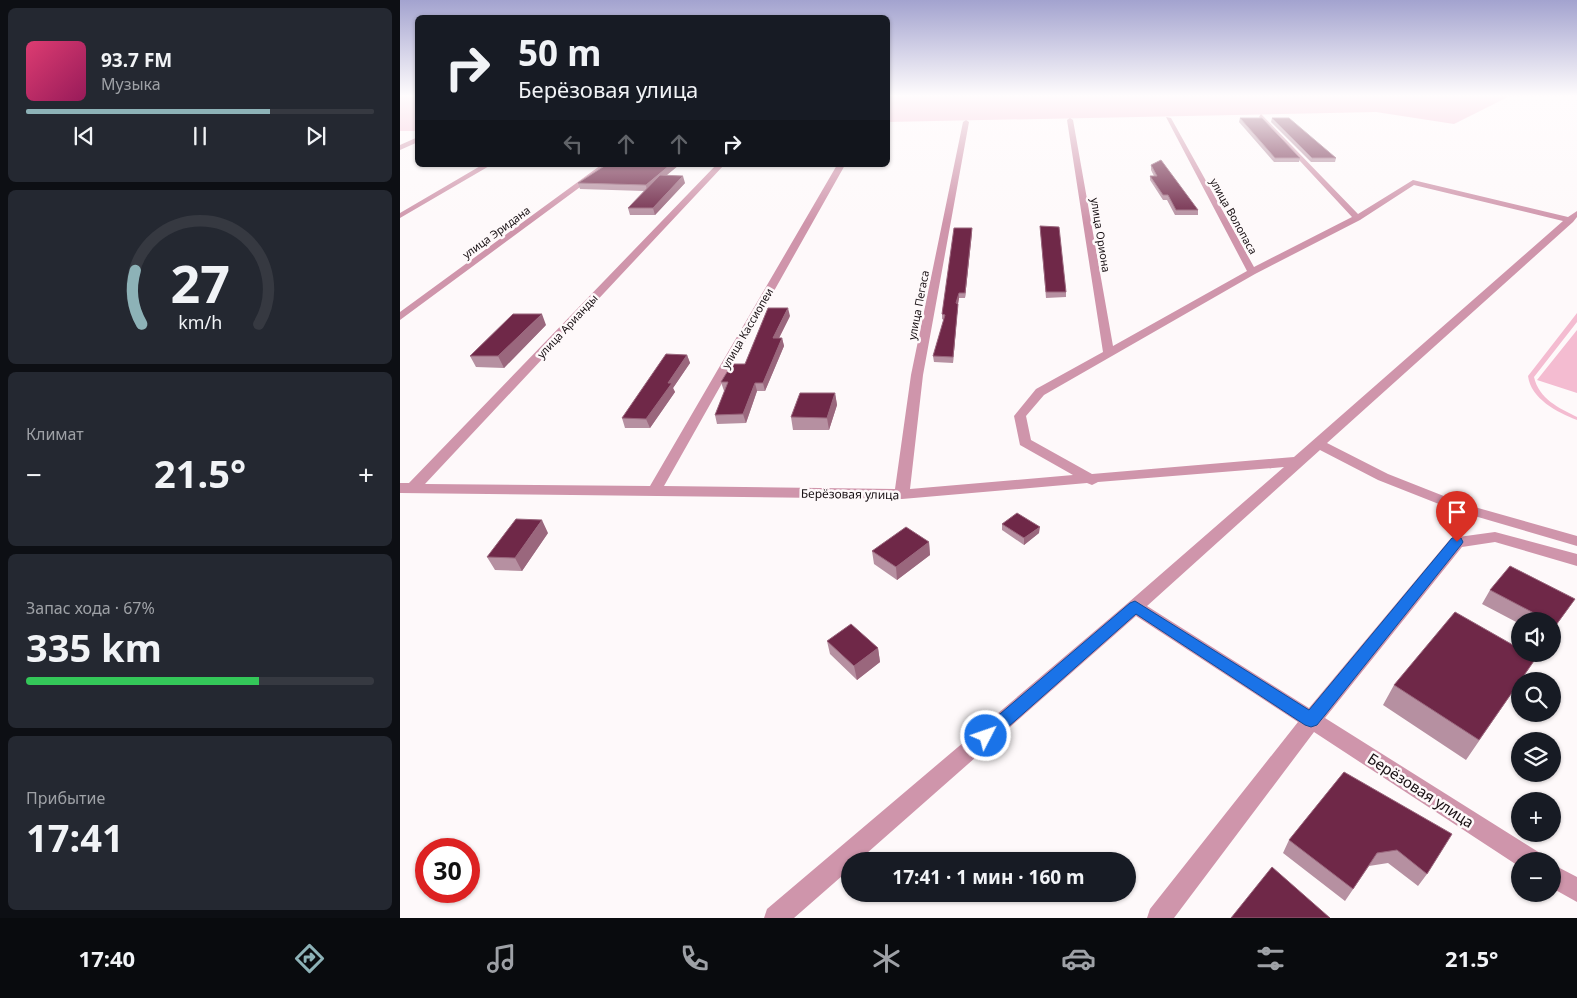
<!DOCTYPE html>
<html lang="ru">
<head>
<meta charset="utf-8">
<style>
  :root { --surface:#171b24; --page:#242831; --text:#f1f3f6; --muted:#9ea1a6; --line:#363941; --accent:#8db2b7 }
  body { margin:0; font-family:"Noto Sans",sans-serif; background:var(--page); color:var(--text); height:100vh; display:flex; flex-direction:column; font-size:19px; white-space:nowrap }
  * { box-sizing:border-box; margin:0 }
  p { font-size:16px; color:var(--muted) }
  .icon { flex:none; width:28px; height:28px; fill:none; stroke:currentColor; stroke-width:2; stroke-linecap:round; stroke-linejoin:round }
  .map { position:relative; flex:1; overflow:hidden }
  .details { display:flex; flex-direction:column; gap:8px; padding:8px; background:#0d0f14; width:400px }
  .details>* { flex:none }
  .guide { position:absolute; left:15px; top:15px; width:475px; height:152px; border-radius:8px; box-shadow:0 1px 4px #0004; background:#171b24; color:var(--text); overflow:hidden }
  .fabs { position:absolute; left:1111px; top:612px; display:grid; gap:10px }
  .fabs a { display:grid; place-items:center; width:50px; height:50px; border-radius:50%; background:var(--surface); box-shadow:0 1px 4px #0004; font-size:25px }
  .speed { position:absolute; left:15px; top:838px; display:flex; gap:10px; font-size:25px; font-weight:700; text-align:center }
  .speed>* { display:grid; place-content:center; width:65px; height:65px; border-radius:50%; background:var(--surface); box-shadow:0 1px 4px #0004; line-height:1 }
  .speed .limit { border:8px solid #d22; background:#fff; color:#111 }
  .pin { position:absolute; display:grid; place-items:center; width:42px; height:42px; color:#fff; margin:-51px -21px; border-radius:50% 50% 50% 0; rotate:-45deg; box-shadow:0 0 5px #0007 }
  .pin .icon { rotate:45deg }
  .me { position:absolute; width:55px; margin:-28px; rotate:49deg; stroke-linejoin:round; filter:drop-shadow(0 0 4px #0008) }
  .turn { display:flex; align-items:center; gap:18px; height:105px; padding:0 20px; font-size:22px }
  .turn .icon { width:65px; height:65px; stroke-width:2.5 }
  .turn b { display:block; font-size:35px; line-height:42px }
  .lanes { display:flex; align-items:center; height:48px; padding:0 20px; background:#0003; justify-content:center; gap:25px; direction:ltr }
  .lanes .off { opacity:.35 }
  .big { font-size:38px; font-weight:700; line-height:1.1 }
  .details .widget { flex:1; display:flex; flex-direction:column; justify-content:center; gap:8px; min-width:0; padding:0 18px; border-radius:8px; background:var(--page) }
  .details .dial { align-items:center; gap:0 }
  .dial svg { height:130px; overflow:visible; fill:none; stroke:var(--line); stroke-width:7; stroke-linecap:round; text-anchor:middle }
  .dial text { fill:var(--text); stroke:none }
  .song { display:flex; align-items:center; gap:15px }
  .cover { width:60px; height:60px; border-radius:8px; background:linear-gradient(135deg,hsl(340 70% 55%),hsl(330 70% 35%)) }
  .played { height:5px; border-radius:2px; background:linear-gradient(90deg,var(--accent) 70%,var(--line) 70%) }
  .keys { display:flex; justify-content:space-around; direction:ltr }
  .heat { display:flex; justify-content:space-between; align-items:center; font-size:28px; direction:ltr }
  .charge { height:8px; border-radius:4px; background:linear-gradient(90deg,#34c759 67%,var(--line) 0) }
  .trip { position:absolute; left:441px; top:852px; width:295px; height:50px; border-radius:25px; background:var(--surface); box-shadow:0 1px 4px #0004; font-weight:700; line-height:50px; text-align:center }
  .tabs { display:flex; height:80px; justify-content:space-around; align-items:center; background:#090b0e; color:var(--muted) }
  .tabs .icon { width:35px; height:35px }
  .tabs .on { color:var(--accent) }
  .tabs b { font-size:22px; color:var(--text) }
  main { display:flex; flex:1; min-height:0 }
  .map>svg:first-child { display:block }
  .green { fill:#f4bcd1 }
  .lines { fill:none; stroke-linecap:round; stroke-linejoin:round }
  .minor { fill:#cf95ab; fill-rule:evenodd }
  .wall { fill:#b690a1 }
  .shaded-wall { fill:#9a677d }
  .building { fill:#6f2848; stroke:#9a677d }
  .route { fill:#1a73e8; stroke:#114b97 }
  .labels { text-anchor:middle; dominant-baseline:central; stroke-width:5; stroke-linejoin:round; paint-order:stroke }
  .far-street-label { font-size:11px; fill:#170f12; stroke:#fef9fa }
  .street-label { font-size:12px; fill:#170f12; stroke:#fef9fa }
  .near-street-label { font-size:15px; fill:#170f12; stroke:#fef9fa }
</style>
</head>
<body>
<main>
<section class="details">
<div class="widget">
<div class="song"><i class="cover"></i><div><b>93.7 FM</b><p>Музыка</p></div></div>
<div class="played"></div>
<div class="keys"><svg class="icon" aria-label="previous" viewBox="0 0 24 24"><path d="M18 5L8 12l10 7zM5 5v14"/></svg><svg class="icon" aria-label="pause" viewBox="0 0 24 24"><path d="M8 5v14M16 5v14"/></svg><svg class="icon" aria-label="next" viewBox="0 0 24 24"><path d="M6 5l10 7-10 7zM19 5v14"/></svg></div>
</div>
<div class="widget dial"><svg viewBox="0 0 100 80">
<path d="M14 69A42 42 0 1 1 86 69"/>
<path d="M14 69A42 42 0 0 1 10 36" stroke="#8db2b7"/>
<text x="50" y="56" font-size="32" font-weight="700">27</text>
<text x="50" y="72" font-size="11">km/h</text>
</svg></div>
<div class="widget"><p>Климат</p>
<div class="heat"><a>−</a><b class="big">21.5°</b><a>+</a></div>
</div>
<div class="widget"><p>Запас хода · 67%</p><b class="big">335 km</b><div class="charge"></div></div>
<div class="widget"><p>Прибытие</p><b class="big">17:41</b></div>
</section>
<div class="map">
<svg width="1177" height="918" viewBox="0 0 1177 918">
  <rect width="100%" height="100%" fill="#fef9fa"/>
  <path class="green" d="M0 95H17V131H0Z
    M488 95H1112L1054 124 976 112 488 122Z
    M1177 313V322L1134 377C1139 399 1159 408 1177 417V420C1157 412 1131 399 1128 376Z
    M1177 330V393L1137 380Z"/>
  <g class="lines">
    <path class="minor" d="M861 114 958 214 1013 180 1168 217 1177 211V217L1173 222 927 443 988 474 1064 504 1177 536V546L1054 510 978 480 920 450 747 606 909 708 1051 538 1095 532 1177 554V566L1095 542 1062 547 925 718 1140 853 1143 861H1120V867L914 732 774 918H747L750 909 898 722 736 616 458 861H450V869L394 918H364L367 909 729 602 884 467 698 482 692 485 687 483 502 499 0 493V483H9L316 165H324L25 484 250 486 437 165H445L264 486 495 489 511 375 563 122 566 120 569 122 523 375 510 489 673 475 620 445 614 416 636 389 703 352 667 120 670 118 673 120 713 346 847 271 766 117 771 118 854 267 952 217 859 117ZM1014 185 1163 221 894 457 692 474 631 440 626 416 644 395 855 274 960 220Z
      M18 137V142L0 150V145Z
      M82 165H91L0 218V213Z
      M201 165H210L0 320V312Z
      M1152 864 1177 877V902L1152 888Z"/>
  </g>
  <path class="wall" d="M840 118 900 158 899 162H874L839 122Z
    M872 118 936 158 935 162H911L871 122Z
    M206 165H279L267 175 285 183 255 215H230L228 208 244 191 180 189 178 183Z
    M751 165 798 210V215H775L767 200H763L750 180V176H754L751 170Z
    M640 226 666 292V297L646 298Z
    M572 228 565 298H559L558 304 553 363 534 362 533 356 544 320 542 319V314Z
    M390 316 379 338H382L384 346 365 391H357L346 423 317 424 315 415 325 391H324L321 382 345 364Z
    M146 325 104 368 76 367 70 356Z
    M287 355 290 363 273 388 275 392 250 428H225L222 418Z
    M435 393 437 405 429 430H393L391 417Z
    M602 524 639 533 624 545 602 530Z
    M148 533 122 571 95 570 87 557Z
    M529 542 530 555 497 580 474 564 472 551Z
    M1090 590 1175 599 1152 631V621H1120V624L1082 604Z
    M427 641 478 648 480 662 457 680 430 654Z
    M1136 658 1066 760 983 705 994 685Z
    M944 772 1027 874 1018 886 988 863 969 866 945 901 883 853 889 840Z"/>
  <path class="shaded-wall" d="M270 165H279L247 191 246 185Z
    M283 176 285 183 255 215 253 208Z
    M572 228V233L565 298V293Z
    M559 293V298L558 304 553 363 556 303Z
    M388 308 390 316 375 346 373 338Z
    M142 314 146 325 104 368 98 356Z
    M382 338 384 346 365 391 363 383Z
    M287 355 290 363 273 388 275 392 250 428 246 419 268 383Z
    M355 383 357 391 346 423 343 414Z
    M435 393 437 405 429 430 427 418Z
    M142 520 148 533 122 571 115 558Z
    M640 527 639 533 624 545V538Z
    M529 542 530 555 497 580 496 567Z
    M478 648 480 662 457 680 454 666Z"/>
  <path class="building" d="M840 118H862L900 158H875Z
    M872 118H889L936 158H912Z
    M761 160 798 210H776L768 195H763L750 176H757L751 165Z
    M206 165H270L246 185 178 183Z
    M260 175 283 176 253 208H228Z
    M640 226 659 227 666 292H646Z
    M554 228H572L565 293H559L556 303 558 304 553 357 533 356 545 315 542 314Z
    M368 308H388L373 338H382L363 383H355L343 414 315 415 328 382H321L332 364H345Z
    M113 314H142L98 356H70Z
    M266 354 287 355 268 383H272L246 419 222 418Z
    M400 393H435L427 418 391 417Z
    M617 513 640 527 624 538 602 524Z
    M116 519 142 520 115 558 87 557Z
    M506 527 529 542 496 567 472 551Z
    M1110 566 1175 599 1156 625 1152 623V621H1149L1090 590Z
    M1055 612 1120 649V654H1129L1136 658 1079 740 994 685Z
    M451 624 478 648 454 666 427 641Z
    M944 772 1052 834 1027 874 997 850 977 853 953 889 889 840Z
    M872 867 930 918H831Z"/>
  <linearGradient id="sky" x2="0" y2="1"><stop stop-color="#a3a3cf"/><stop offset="0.43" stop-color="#fffcfd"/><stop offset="1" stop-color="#fffcfd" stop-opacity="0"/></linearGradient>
  <rect width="1177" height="223" fill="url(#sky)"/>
  <path class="route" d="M1057 537 1061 538 1063 542 1061 545 917 725 911 727 905 725 736 614 591 742 586 744 580 742 577 736 580 731 730 603 735 601 909 710 1052 538Z"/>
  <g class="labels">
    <g class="far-street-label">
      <text transform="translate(834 216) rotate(61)">улица Волопаса</text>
      <text transform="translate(96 232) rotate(-36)">улица Эридана</text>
      <text transform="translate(701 235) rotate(81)">улица Ориона</text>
      <text transform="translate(518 305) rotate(-79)">улица Пегаса</text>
      <text transform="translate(167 326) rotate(-47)">улица Арианды</text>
      <text transform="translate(347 328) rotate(-60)">улица Кассиопеи</text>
    </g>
    <g class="street-label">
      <text transform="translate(450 494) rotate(1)">Берёзовая улица</text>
    </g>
    <g class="near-street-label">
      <text transform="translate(1021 790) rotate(33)">Берёзовая улица</text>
    </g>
  </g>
</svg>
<div class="fabs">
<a><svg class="icon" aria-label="sound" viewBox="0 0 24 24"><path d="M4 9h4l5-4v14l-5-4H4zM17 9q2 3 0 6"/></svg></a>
<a><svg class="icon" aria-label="search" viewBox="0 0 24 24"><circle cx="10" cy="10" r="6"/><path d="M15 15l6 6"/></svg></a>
<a><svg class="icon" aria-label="layers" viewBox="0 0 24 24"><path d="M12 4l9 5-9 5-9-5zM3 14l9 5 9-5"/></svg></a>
<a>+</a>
<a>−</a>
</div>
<div class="speed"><div class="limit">30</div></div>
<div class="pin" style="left:1057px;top:542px;background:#d93025"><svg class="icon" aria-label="arrive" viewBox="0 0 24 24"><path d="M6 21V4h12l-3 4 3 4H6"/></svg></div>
<svg class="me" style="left:586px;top:736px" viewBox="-20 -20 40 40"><circle r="17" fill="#1a73e8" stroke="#fff" stroke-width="3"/><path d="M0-11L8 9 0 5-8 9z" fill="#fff"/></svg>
<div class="trip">17:41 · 1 мин · 160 m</div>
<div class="guide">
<div class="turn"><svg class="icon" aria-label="right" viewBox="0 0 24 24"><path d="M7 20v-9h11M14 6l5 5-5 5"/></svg><div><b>50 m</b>Берёзовая улица</div></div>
<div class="lanes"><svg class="icon off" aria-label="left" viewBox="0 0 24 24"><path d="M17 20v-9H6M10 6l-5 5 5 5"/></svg><svg class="icon off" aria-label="ahead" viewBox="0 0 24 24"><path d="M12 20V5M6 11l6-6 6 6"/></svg><svg class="icon off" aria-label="ahead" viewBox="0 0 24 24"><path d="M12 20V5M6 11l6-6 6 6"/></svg><svg class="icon" aria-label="right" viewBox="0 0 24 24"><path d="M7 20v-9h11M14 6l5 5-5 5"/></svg></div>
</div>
</div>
</main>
<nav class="tabs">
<b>17:40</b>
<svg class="icon on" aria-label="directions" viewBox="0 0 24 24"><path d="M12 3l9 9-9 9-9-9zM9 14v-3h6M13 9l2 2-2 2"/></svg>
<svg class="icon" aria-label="music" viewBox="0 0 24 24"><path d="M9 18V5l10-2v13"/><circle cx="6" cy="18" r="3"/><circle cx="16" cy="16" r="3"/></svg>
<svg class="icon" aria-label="phone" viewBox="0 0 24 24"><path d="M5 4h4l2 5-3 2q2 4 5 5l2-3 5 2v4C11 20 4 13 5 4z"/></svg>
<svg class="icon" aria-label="climate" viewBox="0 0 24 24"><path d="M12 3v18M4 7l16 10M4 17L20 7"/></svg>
<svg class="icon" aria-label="car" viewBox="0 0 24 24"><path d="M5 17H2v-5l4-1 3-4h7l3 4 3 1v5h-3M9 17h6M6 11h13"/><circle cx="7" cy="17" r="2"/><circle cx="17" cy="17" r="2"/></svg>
<svg class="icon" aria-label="filters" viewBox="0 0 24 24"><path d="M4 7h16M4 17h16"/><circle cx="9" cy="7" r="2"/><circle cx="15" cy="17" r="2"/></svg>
<b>21.5°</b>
</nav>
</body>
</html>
